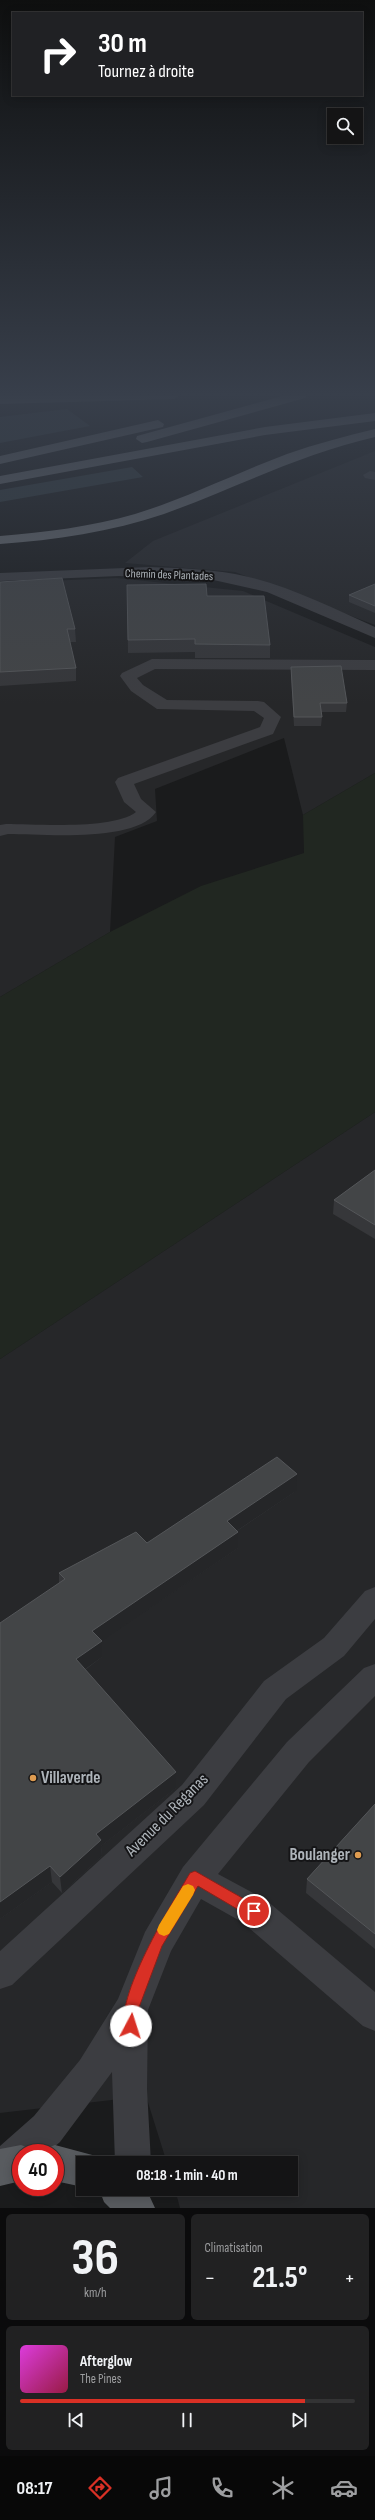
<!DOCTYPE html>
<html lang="fr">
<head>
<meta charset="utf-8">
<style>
  :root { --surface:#141415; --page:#212122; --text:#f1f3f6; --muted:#9d9ea0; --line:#333334; --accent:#d93025 }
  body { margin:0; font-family:"Sofia Sans Condensed",sans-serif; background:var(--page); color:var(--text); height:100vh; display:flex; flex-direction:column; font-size:15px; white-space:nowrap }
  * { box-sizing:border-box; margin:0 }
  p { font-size:13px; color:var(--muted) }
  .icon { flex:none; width:22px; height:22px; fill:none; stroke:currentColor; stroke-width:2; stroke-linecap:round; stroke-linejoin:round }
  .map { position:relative; height:2208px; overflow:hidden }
  .panel { display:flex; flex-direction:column; gap:6px; padding:6px; background:#0b0b0c; flex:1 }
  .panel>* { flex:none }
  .guide { position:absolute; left:12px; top:12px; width:351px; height:84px; border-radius:0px; box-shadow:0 2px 10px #0003,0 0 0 1px var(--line); background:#202124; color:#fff; overflow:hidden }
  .fabs { position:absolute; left:327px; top:108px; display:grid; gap:8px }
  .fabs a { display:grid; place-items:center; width:36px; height:36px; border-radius:0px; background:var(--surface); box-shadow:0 2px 10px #0003,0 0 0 1px var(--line); font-size:20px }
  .speed { position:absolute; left:12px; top:2144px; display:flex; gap:8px; font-size:20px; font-weight:700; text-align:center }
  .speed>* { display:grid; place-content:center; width:52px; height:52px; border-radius:50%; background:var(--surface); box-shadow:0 2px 10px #0003,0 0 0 1px var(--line); line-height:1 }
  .speed .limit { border:6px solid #d22; background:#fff; color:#111 }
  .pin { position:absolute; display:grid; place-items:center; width:34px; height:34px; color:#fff; margin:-17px; border:2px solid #fff; border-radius:50%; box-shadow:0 1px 4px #0007 }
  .me { position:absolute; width:44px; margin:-22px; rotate:5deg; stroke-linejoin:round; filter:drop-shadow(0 0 3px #0008) }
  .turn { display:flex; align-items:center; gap:14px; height:84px; padding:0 20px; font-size:18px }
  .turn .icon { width:52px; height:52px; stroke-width:2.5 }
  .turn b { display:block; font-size:28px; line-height:34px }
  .big { font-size:30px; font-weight:700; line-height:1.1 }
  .panel .tile { flex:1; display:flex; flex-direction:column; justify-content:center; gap:6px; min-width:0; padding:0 14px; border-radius:6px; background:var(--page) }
  .panel .dial { align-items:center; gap:0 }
  .dial b { font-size:52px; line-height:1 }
  .song { display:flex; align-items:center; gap:12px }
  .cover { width:48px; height:48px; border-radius:6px; background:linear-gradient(135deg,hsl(300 70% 55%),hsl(340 70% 35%)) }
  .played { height:4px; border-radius:2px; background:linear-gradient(90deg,var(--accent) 85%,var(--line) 85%) }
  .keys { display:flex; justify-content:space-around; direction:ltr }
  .heat { display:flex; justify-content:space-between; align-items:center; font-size:22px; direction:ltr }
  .panel .tiles { flex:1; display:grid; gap:6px; grid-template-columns:1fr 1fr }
  .tile:last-child { grid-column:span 2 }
  .trip { position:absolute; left:76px; top:2156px; width:222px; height:40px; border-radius:0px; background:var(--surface); box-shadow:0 2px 10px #0003,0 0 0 1px var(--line); font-weight:700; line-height:40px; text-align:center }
  .menu { display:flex; height:64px; justify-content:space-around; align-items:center; background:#080808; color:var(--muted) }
  .menu .icon { width:28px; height:28px }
  .menu .on { color:var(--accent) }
  .menu b { font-size:18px; color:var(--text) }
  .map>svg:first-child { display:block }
  .built { fill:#262729 }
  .green { fill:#212721 }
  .water { fill:#313b3f }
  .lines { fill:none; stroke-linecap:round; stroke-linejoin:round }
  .minor { fill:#3c3d41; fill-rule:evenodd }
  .major { fill:#585b5f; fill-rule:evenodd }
  .highway { fill:#686c71; fill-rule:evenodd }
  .wall { fill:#36373a }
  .shaded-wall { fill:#252628 }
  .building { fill:#434547; stroke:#545659 }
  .route { fill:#d93025; stroke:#8d1f18 }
  .slow { fill:#f59e0b }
  .poi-dot { fill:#de9b50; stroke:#151517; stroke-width:1.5 }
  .labels { text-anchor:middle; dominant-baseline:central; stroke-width:4; stroke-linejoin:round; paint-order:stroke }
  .far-street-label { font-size:12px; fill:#aeb4ba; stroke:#151517 }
  .near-poi-label { font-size:17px; font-weight:bold; fill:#aeb4ba; stroke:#151517; text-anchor:start }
  .near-street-label { font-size:17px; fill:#aeb4ba; stroke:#151517 }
</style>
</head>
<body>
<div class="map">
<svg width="375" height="2208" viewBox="0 0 375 2208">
  <rect width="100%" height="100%" fill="#1a1b1c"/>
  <path class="built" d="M375 451V625L235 572 125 563 153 541Z
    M116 578 243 591 375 647V773L303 815 284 738 155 789 157 821 115 837 110 932 0 997V583Z
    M375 1112V2208H180L175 2189H291V2163H167L146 2096 0 2113V1359Z"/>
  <path class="green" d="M375 773V1112L0 1359V997L110 932 201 886 304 853 303 815Z"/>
  <path class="water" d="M67 409 90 426 0 443V417Z
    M132 467 143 477 0 502V490Z"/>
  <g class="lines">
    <path class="minor" d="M370 471 375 472V480L365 478 363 475Z
      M150 567C178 568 207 569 235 574 284 583 330 607 375 627V638L267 592 209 579 119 576 0 581V573Z
      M152 659 375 660V670L155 669 137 678 143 685 167 700 258 701 264 702 281 717 273 734 134 784 141 799 156 812C135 843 43 834 8 834L0 836V825L6 824C36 824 113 830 136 812L124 802 115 782 118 778 260 727 264 718 254 711 157 709 131 691 120 676 122 673Z
      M375 1587V1619L344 1656 286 1699 204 1805 12 1985 0 1989V1951L182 1785 264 1681 324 1638 365 1591Z
      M375 1664V1696L309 1762 218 1874 266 1900 375 1992V2031L363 2026 242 1922 201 1899 171 1951 148 2010 147 2089 151 2163H115L112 2072 60 2142 47 2153H21V2176L7 2182 0 2179V2146L34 2116 80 2060 118 1999 145 1932 183 1867 287 1742 364 1668Z"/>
    <path class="major" d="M21 2145 34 2150 35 2153H21V2181L0 2186V2149Z
      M55 2145 96 2156 99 2163H83V2187L55 2181V2153H41L42 2150Z
      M99 2189H143L149 2195 155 2208H110L104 2202Z"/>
    <path class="highway" d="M180 395 174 399 0 404V396Z
      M286 395H307L305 398 147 442 142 443 136 439 137 436Z
      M375 413V421L265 435 0 484V476L265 427Z
      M158 420 164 424 163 427 0 464V456Z
      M375 429V437C301 454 235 488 164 514 111 532 55 540 0 544V536C45 532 91 527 135 514 187 498 236 473 287 454 316 444 345 436 375 429Z"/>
  </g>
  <path class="wall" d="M0 582 75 629 76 642H70L76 668V681L0 686Z
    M375 584V613L349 602V595Z
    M127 585 207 596 270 645V658H195V652L128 653Z
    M291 667 347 703 346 712H321L322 717 321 726H294L291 676Z
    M375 1170V1239L333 1214 334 1200Z
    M296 1491 237 1531 238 1532V1548L101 1641 102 1657 85 1670 176 1788 101 1846 102 1856 62 1893 52 1882 0 1919 59 1583V1573L147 1543Z
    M375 1804V1949L306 1893 307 1879Z"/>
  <path class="shaded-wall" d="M297 1474 296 1491 226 1538 227 1521Z
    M238 1532V1548L93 1647 92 1631Z
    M102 1641V1657L77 1675 76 1659Z
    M176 1772V1788L101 1846 102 1856 62 1893 60 1877 96 1834Z
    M50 1866 52 1882 0 1919V1902Z"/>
  <path class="building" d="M62 578 75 629H67L76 668 0 672V582Z
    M206 584 207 596H264L270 645 195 644V639L128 640 127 585Z
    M375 584V606L349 595Z
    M341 666 347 703H320L322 717H294L291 667Z
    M375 1170V1225L334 1200Z
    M277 1457 297 1474 227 1521 238 1532 92 1631 102 1641 76 1659 176 1772 96 1834 101 1840 60 1877 50 1866 0 1902V1623L65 1579 59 1573 136 1532 147 1543Z
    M375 1804V1934L307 1879Z"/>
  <linearGradient id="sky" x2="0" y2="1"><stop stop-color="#0e0f0f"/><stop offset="0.56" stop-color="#383f4b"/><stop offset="1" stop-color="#383f4b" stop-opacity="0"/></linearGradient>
  <rect width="375" height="704" fill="url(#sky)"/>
  <path class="route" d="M195 1871 258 1907 260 1911 258 1916 254 1918 249 1916 198 1886 162 1946 138 2010 136 2031 131 2033 126 2031C112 2000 173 1902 190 1873Z"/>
  <path class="slow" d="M188 1884 193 1886 195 1890 193 1895 169 1934 164 1936 159 1934 157 1930 159 1925 183 1886Z"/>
  <g class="poi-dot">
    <circle cx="33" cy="1778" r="4"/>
    <circle cx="358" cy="1855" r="4"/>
  </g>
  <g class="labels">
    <g class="far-street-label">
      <text transform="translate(169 575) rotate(2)">Chemin des Plantades</text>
    </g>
    <g class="near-poi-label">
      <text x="41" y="1778">Villaverde</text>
      <text x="350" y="1855" text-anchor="end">Boulanger</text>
    </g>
    <g class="near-street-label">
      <text transform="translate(167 1815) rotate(-45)">Avenue du Reganas</text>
    </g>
  </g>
</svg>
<div class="fabs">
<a><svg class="icon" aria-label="search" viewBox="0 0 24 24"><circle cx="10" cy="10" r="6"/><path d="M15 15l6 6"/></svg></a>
</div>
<div class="speed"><div class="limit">40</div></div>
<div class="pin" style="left:254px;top:1911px;background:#d93025"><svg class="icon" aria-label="arrive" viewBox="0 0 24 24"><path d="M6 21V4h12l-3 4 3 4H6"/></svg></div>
<svg class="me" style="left:131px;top:2026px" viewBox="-20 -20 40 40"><circle r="19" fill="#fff"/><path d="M0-13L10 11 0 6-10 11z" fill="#d93025"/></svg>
<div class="trip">08:18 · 1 min · 40 m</div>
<div class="guide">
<div class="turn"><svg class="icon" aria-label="right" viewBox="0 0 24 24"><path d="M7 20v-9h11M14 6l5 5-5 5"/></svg><div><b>30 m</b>Tournez à droite</div></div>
</div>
</div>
<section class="panel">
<div class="tiles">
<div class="tile dial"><b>36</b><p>km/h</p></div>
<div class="tile"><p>Climatisation</p>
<div class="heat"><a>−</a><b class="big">21.5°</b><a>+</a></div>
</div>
<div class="tile">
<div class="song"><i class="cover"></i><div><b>Afterglow</b><p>The Pines</p></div></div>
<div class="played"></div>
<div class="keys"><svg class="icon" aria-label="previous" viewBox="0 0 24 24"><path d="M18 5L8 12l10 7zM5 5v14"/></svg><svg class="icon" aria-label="pause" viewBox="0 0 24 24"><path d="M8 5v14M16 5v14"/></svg><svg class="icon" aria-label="next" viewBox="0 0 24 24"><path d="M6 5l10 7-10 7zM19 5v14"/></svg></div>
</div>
</div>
</section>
<nav class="menu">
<b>08:17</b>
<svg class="icon on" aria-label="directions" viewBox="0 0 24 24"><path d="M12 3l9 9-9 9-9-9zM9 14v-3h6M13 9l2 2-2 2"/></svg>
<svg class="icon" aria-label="music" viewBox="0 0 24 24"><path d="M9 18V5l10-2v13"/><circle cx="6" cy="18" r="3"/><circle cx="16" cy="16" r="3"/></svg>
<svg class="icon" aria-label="phone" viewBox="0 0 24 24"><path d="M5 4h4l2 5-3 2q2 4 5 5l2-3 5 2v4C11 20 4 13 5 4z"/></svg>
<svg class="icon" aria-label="climate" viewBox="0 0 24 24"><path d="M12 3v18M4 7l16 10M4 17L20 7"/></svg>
<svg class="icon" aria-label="car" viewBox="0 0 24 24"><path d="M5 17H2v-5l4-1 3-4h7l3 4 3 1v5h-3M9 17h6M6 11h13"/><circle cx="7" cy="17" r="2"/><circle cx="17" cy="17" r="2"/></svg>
</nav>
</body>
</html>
